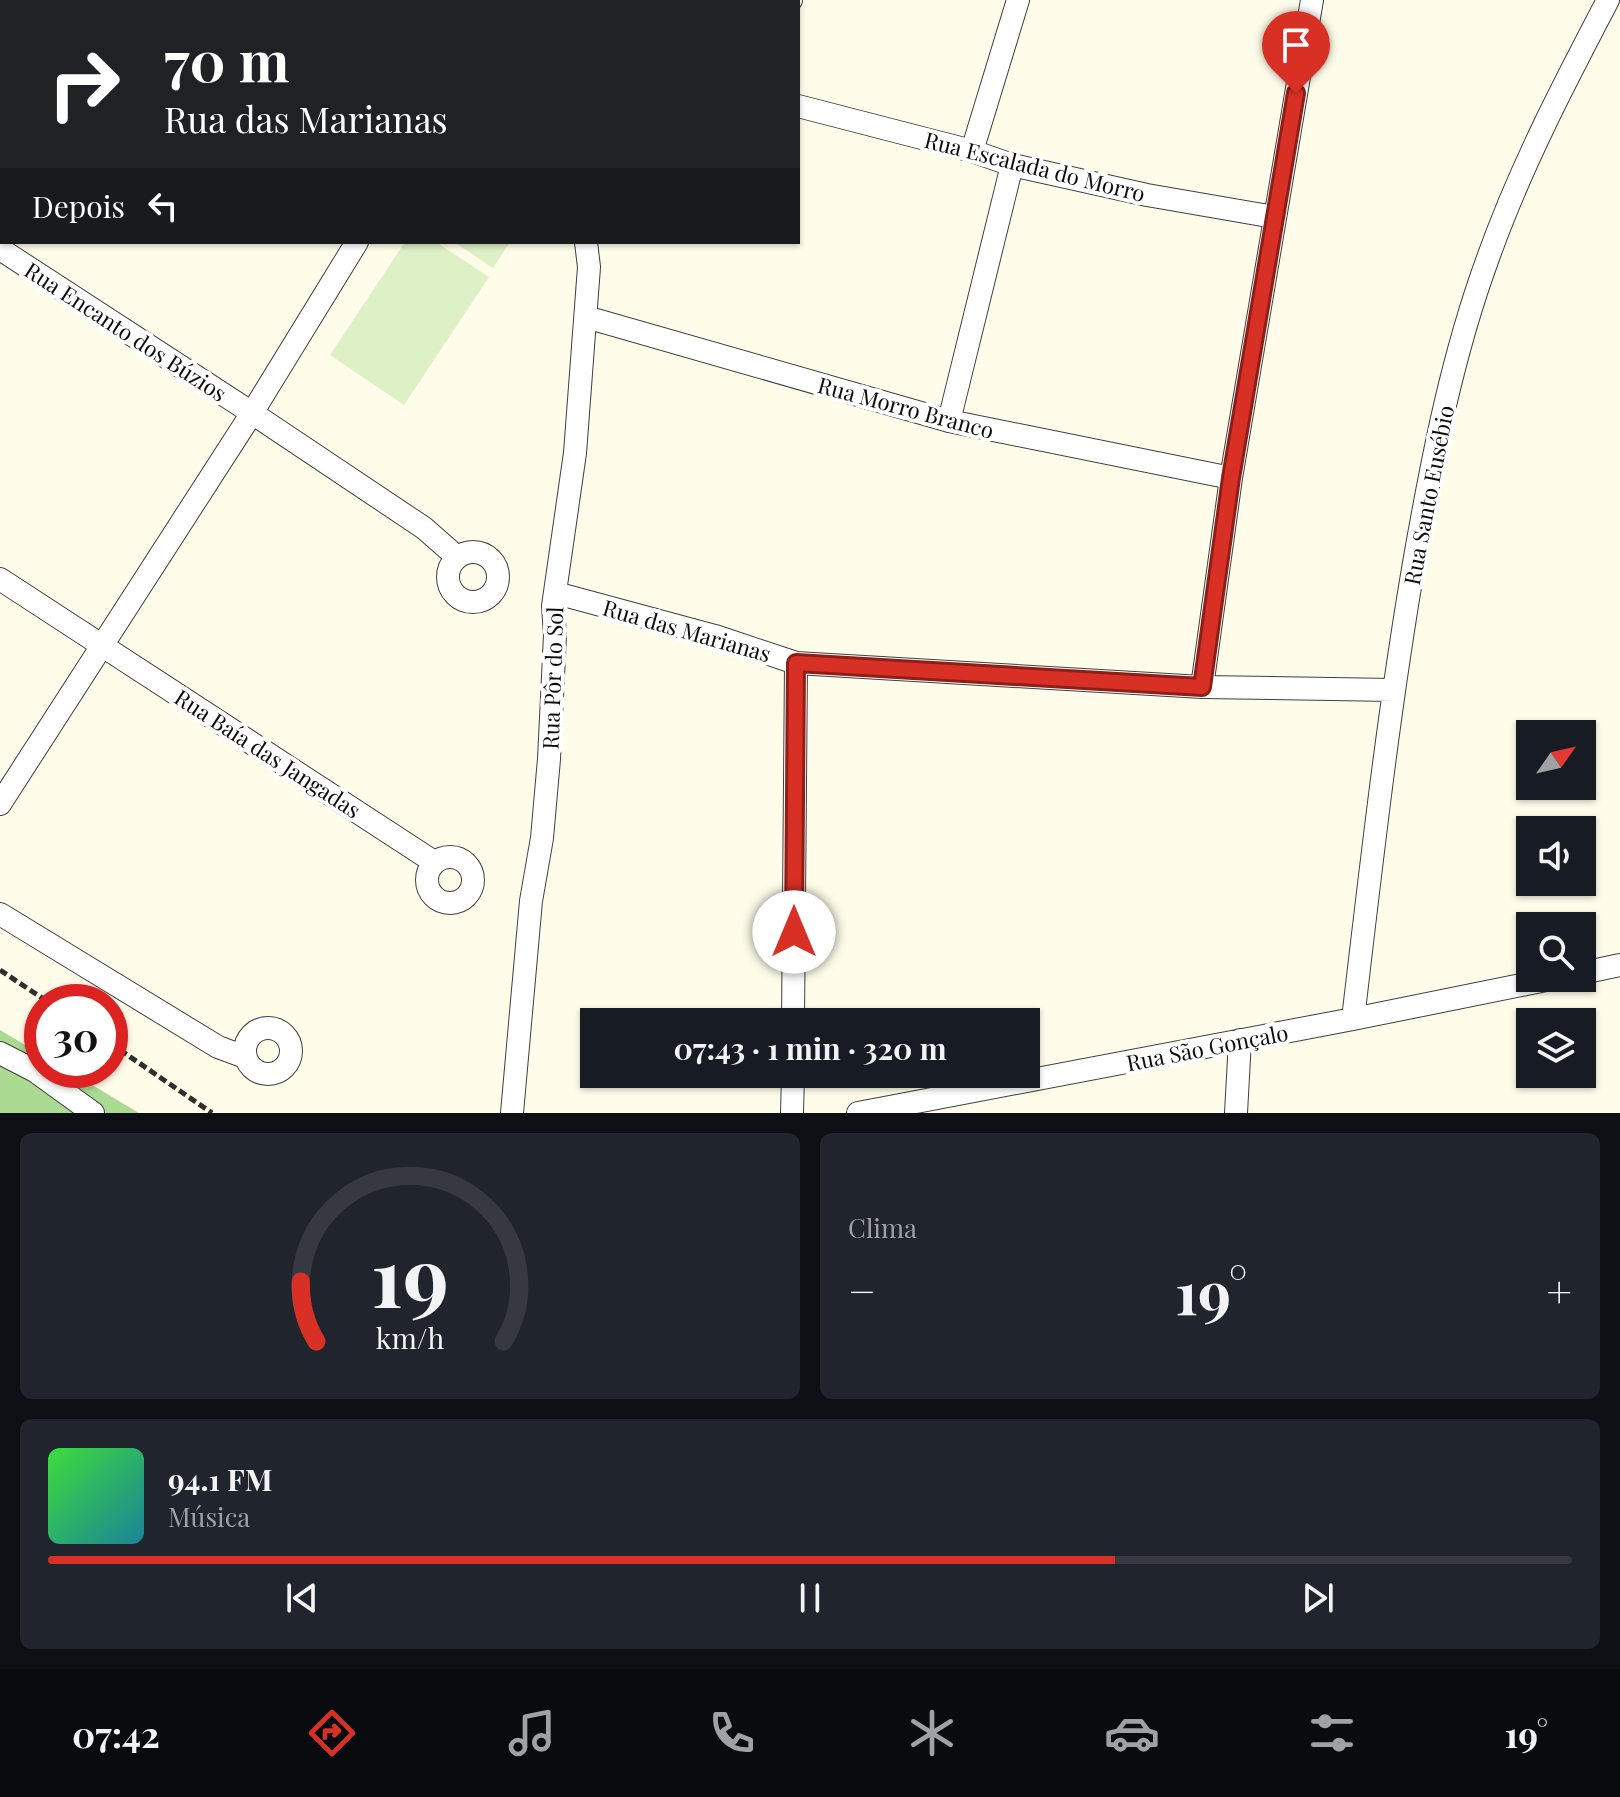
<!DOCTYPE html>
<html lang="pt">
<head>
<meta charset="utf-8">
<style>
  :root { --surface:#171b24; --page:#20242c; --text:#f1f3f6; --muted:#9ea1a6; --line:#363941; --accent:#d93025 }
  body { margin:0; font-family:"Playfair Display",serif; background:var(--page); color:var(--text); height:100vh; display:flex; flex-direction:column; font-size:30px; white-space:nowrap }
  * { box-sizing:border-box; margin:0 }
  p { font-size:26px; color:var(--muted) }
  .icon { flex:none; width:44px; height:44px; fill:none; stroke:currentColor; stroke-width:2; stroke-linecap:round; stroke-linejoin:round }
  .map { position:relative; height:1113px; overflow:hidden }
  .sheet { display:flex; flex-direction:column; gap:20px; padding:20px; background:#0d0f14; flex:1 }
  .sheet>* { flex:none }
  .guide { position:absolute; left:0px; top:0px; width:800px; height:244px; box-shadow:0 2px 6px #0004; background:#202124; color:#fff; overflow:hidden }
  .needle { width:52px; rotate:56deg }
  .tools { position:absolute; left:1516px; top:720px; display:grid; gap:16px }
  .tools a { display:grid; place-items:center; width:80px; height:80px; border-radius:0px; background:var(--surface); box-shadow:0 2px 6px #0004; font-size:40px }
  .speed { position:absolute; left:24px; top:984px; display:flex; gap:16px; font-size:40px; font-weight:700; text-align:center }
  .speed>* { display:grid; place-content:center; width:104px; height:104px; border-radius:50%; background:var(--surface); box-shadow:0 2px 6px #0004; line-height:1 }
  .speed .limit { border:12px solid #d22; background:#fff; color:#111 }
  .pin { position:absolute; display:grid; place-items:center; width:68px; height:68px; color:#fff; margin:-82px -34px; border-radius:50% 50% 50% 0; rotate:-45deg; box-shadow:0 0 8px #0007 }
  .pin .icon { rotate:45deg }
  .me { position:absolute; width:88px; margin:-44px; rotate:0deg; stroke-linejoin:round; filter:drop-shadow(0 0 6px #0008) }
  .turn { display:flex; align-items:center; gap:28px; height:168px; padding:0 32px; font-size:36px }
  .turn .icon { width:104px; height:104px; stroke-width:2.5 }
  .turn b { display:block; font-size:56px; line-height:68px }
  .then { display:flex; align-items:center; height:76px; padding:0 32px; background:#0003; gap:16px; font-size:30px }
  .big { font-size:60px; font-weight:700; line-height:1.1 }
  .sheet .tile { flex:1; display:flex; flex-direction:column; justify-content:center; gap:12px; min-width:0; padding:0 28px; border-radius:12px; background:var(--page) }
  .sheet .dial { align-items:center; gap:0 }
  .dial svg { height:208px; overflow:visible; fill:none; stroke:var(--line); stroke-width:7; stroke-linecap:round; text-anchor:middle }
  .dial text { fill:var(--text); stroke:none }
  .song { display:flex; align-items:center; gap:24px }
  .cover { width:96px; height:96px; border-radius:12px; background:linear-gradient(135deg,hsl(120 70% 55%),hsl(190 70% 35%)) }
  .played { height:8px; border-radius:4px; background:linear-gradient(90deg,var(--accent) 70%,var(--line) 70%) }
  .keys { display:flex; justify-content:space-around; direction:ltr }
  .heat { display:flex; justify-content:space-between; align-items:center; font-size:44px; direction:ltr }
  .sheet .tiles { flex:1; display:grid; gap:20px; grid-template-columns:1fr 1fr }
  .tile:last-child { grid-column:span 2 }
  .trip { position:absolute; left:580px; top:1008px; width:460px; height:80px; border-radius:0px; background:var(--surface); box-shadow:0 2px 6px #0004; font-weight:700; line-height:80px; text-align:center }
  .tabs { display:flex; height:128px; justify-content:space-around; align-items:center; background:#090b0e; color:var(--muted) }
  .tabs .icon { width:56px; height:56px }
  .tabs .selected { color:var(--accent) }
  .tabs b { font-size:36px; color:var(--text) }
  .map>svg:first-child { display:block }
  .forest { fill:#abda93 }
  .pitch { fill:#ddf0c6 }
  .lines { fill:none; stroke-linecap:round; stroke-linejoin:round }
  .street-casing { stroke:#3f3f3f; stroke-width:24 }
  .path { stroke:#2e2e2e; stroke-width:5; stroke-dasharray:8 4; stroke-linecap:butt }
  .street { stroke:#fff; stroke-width:22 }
  .route-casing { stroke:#8d1f18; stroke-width:20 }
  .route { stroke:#d93025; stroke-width:14 }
  .labels { text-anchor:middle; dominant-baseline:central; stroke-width:8; stroke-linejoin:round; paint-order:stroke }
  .street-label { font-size:22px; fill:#0c0c0c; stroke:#fff }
</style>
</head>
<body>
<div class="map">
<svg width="1620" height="1113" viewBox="0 0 1620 1113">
  <rect width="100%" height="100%" fill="#fffdea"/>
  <path class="forest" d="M0 1030 42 1055V1070H67L139 1113H0Z"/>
  <path class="pitch" d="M405 242H436L489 277 404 405 330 355Z
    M454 242H510L493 268Z"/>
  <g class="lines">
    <g class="street-casing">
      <path id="street" d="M133 0 136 2
        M512 2 514 0
        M613 2 614 0
        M789 2 791 0
        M798 106 972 151 1012 165 1147 195 1274 217
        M972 151 1018 0
        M0 249 252 413 357 242
        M586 317 949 421 1231 478
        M949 421 1012 165
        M448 577a25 25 0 1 1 50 0a25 25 0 1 1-50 0Z
        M0 579 434 862
        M556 593 715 636 796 663 1202 687 1393 690
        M1202 687 1231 478 1312 0
        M0 804 252 413 424 528 457 557
        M427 880a23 23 0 1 1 46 0a23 23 0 1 1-46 0Z
        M0 914 218 1047 245 1057
        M1582 973 1620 965
        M1353 1019C1371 867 1388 715 1414 563 1432 460 1452 356 1488 258 1520 168 1564 84 1608 0
        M793 1022 796 663
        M245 1051a23 23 0 1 1 46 0a23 23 0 1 1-46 0Z
        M0 1053 35 1071 93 1113
        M512 1113 531 901 542 838 549 759 555 635 553 606 575 453 589 267 586 242
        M792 1113 793 1074
        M858 1113 1353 1019 1556 978
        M1236 1113 1240 1040"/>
    </g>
    <path class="path" d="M0 970 48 1002
      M110 1043 212 1113"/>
    <use href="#street" class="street"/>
  </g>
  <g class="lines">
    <g class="route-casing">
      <path id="route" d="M794 932 796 663 1202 687 1231 478 1296 93"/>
    </g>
    <use href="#route" class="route"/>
  </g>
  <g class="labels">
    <g class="street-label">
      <text transform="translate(1035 166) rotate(14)">Rua Escalada do Morro</text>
      <text transform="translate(126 331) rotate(33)">Rua Encanto dos Búzios</text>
      <text transform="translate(906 407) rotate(15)">Rua Morro Branco</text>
      <text transform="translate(1428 495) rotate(-79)">Rua Santo Eusébio</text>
      <text transform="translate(687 630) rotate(16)">Rua das Marianas</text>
      <text transform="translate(552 678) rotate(-88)">Rua Pôr do Sol</text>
      <text transform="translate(268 753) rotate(33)">Rua Baía das Jangadas</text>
      <text transform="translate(1207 1047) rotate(-11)">Rua São Gonçalo</text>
    </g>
  </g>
</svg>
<div class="tools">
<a><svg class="needle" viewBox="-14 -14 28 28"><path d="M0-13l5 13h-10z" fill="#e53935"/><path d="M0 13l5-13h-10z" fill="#9ea1a6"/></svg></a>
<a><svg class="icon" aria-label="sound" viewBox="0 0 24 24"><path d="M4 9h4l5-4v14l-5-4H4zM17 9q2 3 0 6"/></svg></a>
<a><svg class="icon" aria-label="search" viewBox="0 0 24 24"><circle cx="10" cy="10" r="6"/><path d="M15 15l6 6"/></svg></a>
<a><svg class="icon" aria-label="layers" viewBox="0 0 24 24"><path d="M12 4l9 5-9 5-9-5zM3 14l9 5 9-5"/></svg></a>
</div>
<div class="speed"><div class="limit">30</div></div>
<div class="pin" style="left:1296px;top:93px;background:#d93025"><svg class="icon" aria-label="arrive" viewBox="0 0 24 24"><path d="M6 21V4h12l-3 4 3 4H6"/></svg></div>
<svg class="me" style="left:794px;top:932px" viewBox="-20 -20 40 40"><circle r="19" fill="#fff"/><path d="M0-13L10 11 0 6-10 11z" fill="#d93025"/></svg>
<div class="trip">07:43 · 1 min · 320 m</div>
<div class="guide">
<div class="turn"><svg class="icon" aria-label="right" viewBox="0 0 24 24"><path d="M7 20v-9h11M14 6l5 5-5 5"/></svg><div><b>70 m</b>Rua das Marianas</div></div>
<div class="then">Depois<svg class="icon" aria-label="left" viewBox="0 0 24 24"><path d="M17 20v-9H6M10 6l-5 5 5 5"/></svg></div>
</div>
</div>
<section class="sheet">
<div class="tiles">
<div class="tile dial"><svg viewBox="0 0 100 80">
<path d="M14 69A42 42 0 1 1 86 69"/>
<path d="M14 69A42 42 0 0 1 8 46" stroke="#d93025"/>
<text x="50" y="56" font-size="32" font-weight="700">19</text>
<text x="50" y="72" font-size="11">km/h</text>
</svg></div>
<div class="tile"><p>Clima</p>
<div class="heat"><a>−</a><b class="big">19°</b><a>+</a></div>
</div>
<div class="tile">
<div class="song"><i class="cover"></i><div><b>94.1 FM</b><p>Música</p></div></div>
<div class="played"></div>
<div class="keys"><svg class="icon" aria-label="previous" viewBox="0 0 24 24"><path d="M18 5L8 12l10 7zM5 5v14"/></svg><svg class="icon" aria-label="pause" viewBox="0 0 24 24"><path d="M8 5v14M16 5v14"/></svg><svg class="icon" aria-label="next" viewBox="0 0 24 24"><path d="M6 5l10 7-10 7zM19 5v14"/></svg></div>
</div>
</div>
</section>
<nav class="tabs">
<b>07:42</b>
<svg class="icon selected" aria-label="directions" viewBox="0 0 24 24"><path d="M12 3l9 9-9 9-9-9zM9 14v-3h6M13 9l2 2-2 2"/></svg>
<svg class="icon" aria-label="music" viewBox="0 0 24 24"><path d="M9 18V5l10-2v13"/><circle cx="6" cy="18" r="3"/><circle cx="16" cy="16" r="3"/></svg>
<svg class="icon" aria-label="phone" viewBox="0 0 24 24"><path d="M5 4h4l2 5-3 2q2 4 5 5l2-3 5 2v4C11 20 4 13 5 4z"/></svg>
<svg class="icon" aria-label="climate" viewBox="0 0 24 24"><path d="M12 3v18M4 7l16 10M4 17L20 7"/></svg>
<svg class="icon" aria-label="car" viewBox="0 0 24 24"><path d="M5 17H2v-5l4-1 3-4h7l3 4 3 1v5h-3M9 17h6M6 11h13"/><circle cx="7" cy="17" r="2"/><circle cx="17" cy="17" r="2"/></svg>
<svg class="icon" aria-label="filters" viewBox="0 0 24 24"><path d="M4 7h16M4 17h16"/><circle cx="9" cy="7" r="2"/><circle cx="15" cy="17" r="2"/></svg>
<b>19°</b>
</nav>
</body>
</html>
